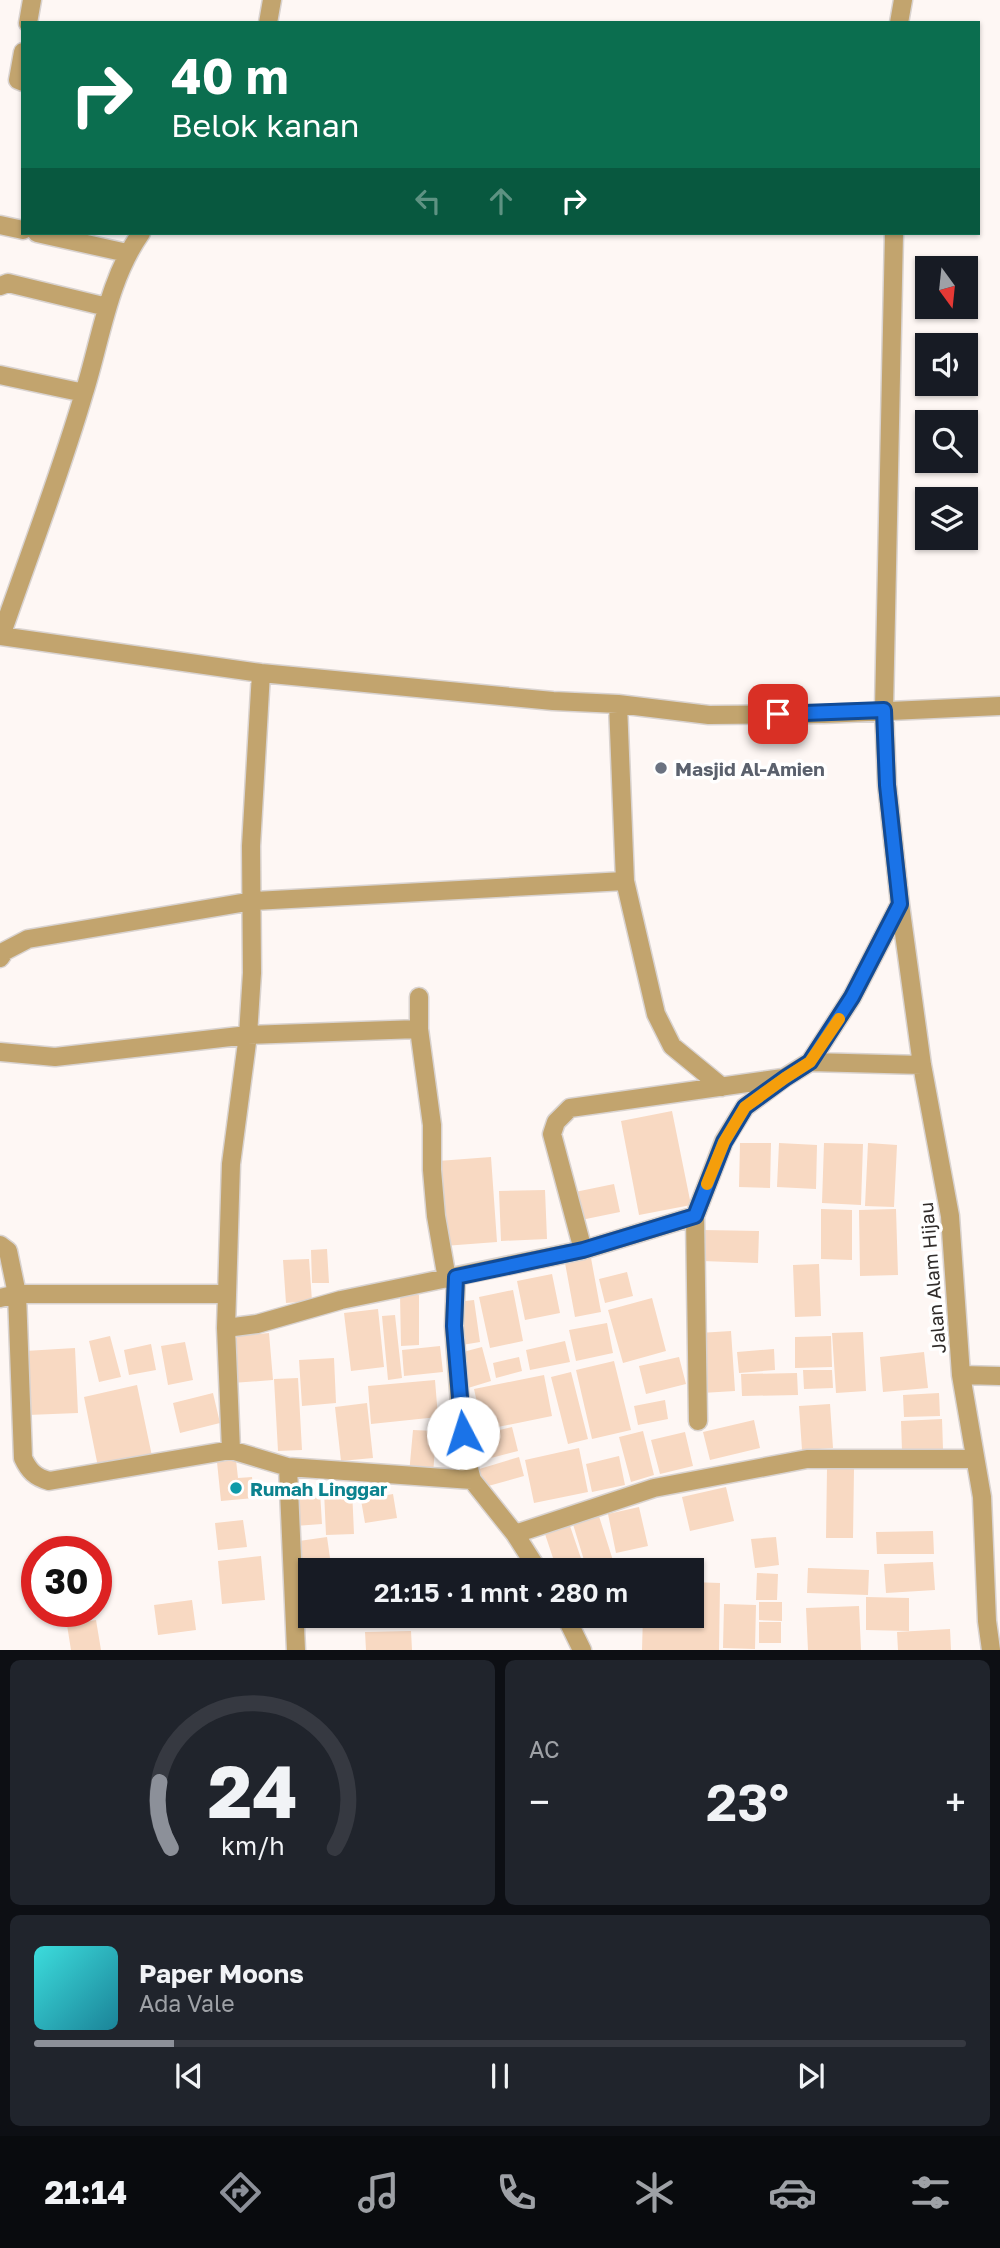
<!DOCTYPE html>
<html lang="id">
<head>
<meta charset="utf-8">
<style>
  :root { --surface:#171b24; --page:#20242c; --text:#f1f3f6; --muted:#9ea1a6; --line:#363941; --accent:#8c9099 }
  body { margin:0; font-family:"Golos Text",sans-serif; background:var(--page); color:var(--text); height:100vh; display:flex; flex-direction:column; font-size:26px; white-space:nowrap }
  * { box-sizing:border-box; margin:0 }
  p { font-size:23px; color:var(--muted) }
  .icon { flex:none; width:38px; height:38px; fill:none; stroke:currentColor; stroke-width:2; stroke-linecap:round; stroke-linejoin:round }
  .map { position:relative; height:1650px; overflow:hidden }
  .panel { display:flex; flex-direction:column; gap:10px; padding:10px; background:#0d0f14; flex:1 }
  .panel>* { flex:none }
  .top-card { position:absolute; left:21px; top:21px; width:959px; height:214px; border-radius:0px; box-shadow:0 2px 5px #0004; background:#0b6e4f; color:#fff; overflow:hidden }
  .needle { width:46px; rotate:165deg }
  .controls { position:absolute; left:915px; top:256px; display:grid; gap:14px }
  .controls a { display:grid; place-items:center; width:63px; height:63px; border-radius:0px; background:var(--surface); box-shadow:0 2px 5px #0004; font-size:35px }
  .speed { position:absolute; left:21px; top:1536px; display:flex; gap:14px; font-size:35px; font-weight:700; text-align:center }
  .speed>* { display:grid; place-content:center; width:91px; height:91px; border-radius:50%; background:var(--surface); box-shadow:0 2px 5px #0004; line-height:1 }
  .speed .limit { border:10px solid #d22; background:#fff; color:#111 }
  .pin { position:absolute; display:grid; place-items:center; width:60px; height:60px; color:#fff; margin:-30px; border-radius:14px; box-shadow:0 4px 10px #0006 }
  .me { position:absolute; width:77px; margin:-38px; rotate:355deg; stroke-linejoin:round; filter:drop-shadow(0 0 5px #0008) }
  .turn { display:flex; align-items:center; gap:24px; height:147px; padding:0 35px; font-size:32px }
  .turn .icon { width:91px; height:91px; stroke-width:2.5 }
  .turn b { display:block; font-size:49px; line-height:60px }
  .lanes { display:flex; align-items:center; height:66px; padding:0 35px; background:#0003; justify-content:center; gap:35px; direction:ltr }
  .lanes .off { opacity:.35 }
  .big { font-size:52px; font-weight:600; line-height:1.1 }
  .panel .tile { flex:1; display:flex; flex-direction:column; justify-content:center; gap:10px; min-width:0; padding:0 24px; border-radius:10px; background:var(--page) }
  .panel .dial { align-items:center; gap:0 }
  .dial svg { height:182px; overflow:visible; fill:none; stroke:var(--line); stroke-width:7; stroke-linecap:round; text-anchor:middle }
  .dial text { fill:var(--text); stroke:none }
  .song { display:flex; align-items:center; gap:21px }
  .cover { width:84px; height:84px; border-radius:10px; background:linear-gradient(135deg,hsl(180 70% 55%),hsl(190 70% 35%)) }
  .played { height:7px; border-radius:4px; background:linear-gradient(90deg,var(--accent) 15%,var(--line) 15%) }
  .keys { display:flex; justify-content:space-around; direction:ltr }
  .heat { display:flex; justify-content:space-between; align-items:center; font-size:38px; direction:ltr }
  .panel .tiles { flex:1; display:grid; gap:10px; grid-template-columns:1fr 1fr }
  .tile:last-child { grid-column:span 2 }
  .trip { position:absolute; left:298px; top:1558px; width:406px; height:70px; border-radius:0px; background:var(--surface); box-shadow:0 2px 5px #0004; font-weight:600; line-height:70px; text-align:center }
  .dock { display:flex; height:112px; justify-content:space-around; align-items:center; background:#090b0e; color:var(--muted) }
  .dock .icon { width:49px; height:49px }
  .dock .active { color:var(--accent) }
  .dock b { font-size:32px; color:var(--text) }
  .map>svg:first-child { display:block }
  .building { fill:#f8d9c2 }
  .lines { fill:none; stroke-linecap:round; stroke-linejoin:round }
  .street-casing { stroke:#d9d3d0; stroke-width:21 }
  .street { stroke:#c2a46e; stroke-width:18 }
  .route-casing { stroke:#114b97; stroke-width:18 }
  .route { stroke:#1a73e8; stroke-width:12 }
  .slow { stroke:#f59e0b; stroke-width:12 }
  .worship-dot { fill:#6b7280; stroke:#fff; stroke-width:2.5 }
  .culture-dot { fill:#0f9aa8; stroke:#fff; stroke-width:2.5 }
  .labels { text-anchor:middle; dominant-baseline:central; stroke-width:7; stroke-linejoin:round; paint-order:stroke }
  .worship-label { font-size:19px; font-weight:bold; fill:#5b616d; stroke:#fff; text-anchor:start }
  .street-label { font-size:19px; fill:#312d2b; stroke:#fff }
  .culture-label { font-size:19px; font-weight:bold; fill:#0d838f; stroke:#fff; text-anchor:start }
</style>
</head>
<body>
<div class="map">
<svg width="1000" height="1650" viewBox="0 0 1000 1650">
  <rect width="100%" height="100%" fill="#fef7f4"/>
  <path class="building" d="M672 1111 691 1205 639 1215 621 1121Z
    M740 1143H771L770 1188 739 1187Z
    M779 1143 817 1145 816 1189 777 1187Z
    M824 1143 863 1144 861 1205 822 1203Z
    M868 1143 897 1145 894 1207 865 1206Z
    M491 1157 497 1242 444 1246 438 1161Z
    M614 1184 620 1212 581 1220 575 1192Z
    M545 1190 547 1239 501 1241 499 1191Z
    M821 1209 852 1210V1260L821 1259Z
    M896 1209 898 1275 860 1276 859 1210Z
    M703 1230 759 1231 758 1263 702 1261Z
    M327 1249 329 1283H312L311 1250Z
    M591 1258 601 1312 575 1317 565 1263Z
    M309 1259 312 1301 286 1303 283 1260Z
    M819 1264 821 1316 795 1317 793 1265Z
    M627 1272 633 1296 605 1303 599 1279Z
    M552 1274 560 1313 525 1320 517 1281Z
    M513 1290 523 1341 490 1348 479 1297Z
    M400 1295H419V1345L401 1346Z
    M652 1298 666 1351 623 1363 608 1310Z
    M474 1300 480 1342 462 1345 456 1302Z
    M378 1309 384 1367 351 1371 344 1313Z
    M395 1315 402 1378 388 1380 382 1316Z
    M607 1323 613 1353 576 1361 569 1330Z
    M731 1331 735 1391 702 1393 699 1333Z
    M863 1332 866 1391 836 1393 832 1333Z
    M269 1333 273 1380 232 1383 228 1337Z
    M110 1336 121 1377 99 1382 89 1341Z
    M831 1336 832 1367 795 1368V1337Z
    M565 1341 570 1362 530 1370 526 1350Z
    M185 1342 193 1380 168 1385 161 1346Z
    M151 1344 156 1370 129 1375 124 1350Z
    M440 1346 443 1372 404 1376 402 1350Z
    M482 1347 491 1381 468 1388 459 1353Z
    M75 1348 78 1413 28 1415 25 1351Z
    M774 1349 775 1370 739 1373 737 1352Z
    M924 1352 928 1388 883 1392 880 1357Z
    M519 1357 522 1371 496 1378 493 1363Z
    M679 1357 686 1384 646 1394 639 1366Z
    M334 1358 336 1403 302 1406 299 1360Z
    M614 1361 631 1430 592 1439 576 1370Z
    M803 1370H832L833 1388 804 1389Z
    M571 1372 588 1439 568 1444 551 1377Z
    M797 1373 798 1395 742 1396 741 1374Z
    M544 1375 552 1416 483 1430 474 1389Z
    M298 1378 302 1450 278 1451 274 1379Z
    M435 1380 438 1417 371 1424 368 1386Z
    M137 1385 152 1456 98 1467 84 1397Z
    M213 1393 220 1423 180 1433 173 1403Z
    M939 1393 940 1416 904 1417 903 1395Z
    M665 1400 668 1419 638 1425 634 1406Z
    M367 1403 373 1458 341 1461 335 1407Z
    M830 1404 833 1448 802 1450 799 1406Z
    M942 1419 943 1449 902 1451 901 1421Z
    M754 1420 760 1448 710 1460 703 1432Z
    M512 1427 518 1451 472 1463 466 1438Z
    M413 1430 436 1431 433 1476 409 1474Z
    M643 1431 654 1475 631 1482 619 1437Z
    M685 1432 693 1466 660 1474 651 1440Z
    M579 1448 588 1492 534 1503 525 1460Z
    M619 1456 625 1485 592 1492 586 1464Z
    M519 1457 524 1476 481 1488 476 1470Z
    M236 1460 238 1478 252 1477 254 1498 221 1501 217 1462Z
    M827 1469H854L853 1538H826Z
    M726 1487 734 1521 690 1531 682 1497Z
    M352 1489 354 1534 326 1535 324 1491Z
    M320 1492 322 1524 295 1526 293 1494Z
    M393 1494 397 1518 365 1523 361 1500Z
    M639 1507 648 1546 616 1553 608 1514Z
    M598 1513 616 1570H587L572 1521Z
    M243 1520 247 1547 218 1550 215 1523Z
    M570 1526 585 1570H557L545 1534Z
    M933 1531 934 1554H877L876 1532Z
    M327 1537 330 1558 296 1563 292 1542Z
    M776 1537 779 1565 755 1568 751 1539Z
    M261 1556 265 1600 222 1604 218 1561Z
    M933 1562 935 1590 886 1593 884 1564Z
    M808 1568 869 1570 868 1595 807 1593Z
    M295 1569H310V1604L296 1605Z
    M757 1573 778 1574 777 1600H756Z
    M691 1582 720 1583 719 1650H642L643 1615H691Z
    M866 1597 909 1598V1631L866 1630Z
    M192 1600 196 1630 158 1635 154 1605Z
    M759 1602H782V1621L759 1620Z
    M724 1604 756 1605 755 1649 723 1648Z
    M859 1606 861 1650H808L806 1608Z
    M96 1620 101 1650H71L67 1625Z
    M759 1622H781V1643H759Z
    M950 1629 951 1650H898L897 1632Z
    M411 1631 412 1650H366L365 1632Z"/>
  <g class="lines">
    <g class="street-casing">
      <path id="street" d="M28 23 32 0
        M268 23 272 0
        M899 23 903 0
        M23 52 18 80 23 82
        M0 225 23 230
        M37 233 127 253
        M0 286 8 283 107 307
        M0 375 84 393
        M0 636 261 673 553 701 618 704 709 715 824 714 1000 706
        M1 636C29 555 60 475 84 393 101 339 108 280 141 233
        M618 704 625 881 656 1014 672 1046 722 1087
        M900 904 922 1065 950 1216 961 1375 982 1497 987 1621 991 1650
        M0 958 5 951 28 939 253 901 625 881
        M419 997V1029L432 1125V1170L436 1216 447 1279
        M0 1052 55 1057 248 1035 419 1029
        M810 1062 922 1065
        M695 1216 698 1421
        M0 1245 8 1251 17 1294H227
        M583 1250 552 1134 556 1122 570 1108 783 1078
        M456 1277 454 1326 461 1417 464 1450 472 1480 515 1534 538 1570
        M0 1298 17 1294 23 1458C29 1471 35 1477 49 1481L231 1450 288 1467 472 1480
        M226 1328 257 1324 341 1300 583 1250 695 1216 724 1141 745 1107 784 1078 810 1062 852 997 900 904 887 785 884 710 894 233
        M961 1375 1000 1376
        M231 1450 226 1328 231 1164 248 1035 252 973 251 846 261 673
        M288 1467 296 1650
        M515 1534 654 1488 807 1459H975
        M565 1615 582 1650"/>
    </g>
    <use href="#street" class="street"/>
  </g>
  <g class="lines">
    <g class="route-casing">
      <path id="route" d="M463 1433 454 1326 456 1277 583 1250 695 1216 724 1142 745 1107 785 1078 810 1062 852 997 900 904 887 785 884 710 778 714"/>
    </g>
    <use href="#route" class="route"/>
    <path class="slow" d="M707 1184 724 1142 745 1107 785 1078 810 1062 839 1019"/>
  </g>
  <circle class="worship-dot" cx="661" cy="768" r="7"/>
  <circle class="culture-dot" cx="236" cy="1488" r="7"/>
  <g class="labels">
    <g class="worship-label">
      <text x="675" y="768">Masjid Al-Amien</text>
    </g>
    <g class="street-label">
      <text transform="translate(932 1278) rotate(-95)">Jalan Alam Hijau</text>
    </g>
    <g class="culture-label">
      <text x="250" y="1488">Rumah Linggar</text>
    </g>
  </g>
</svg>
<div class="controls">
<a><svg class="needle" viewBox="-14 -14 28 28"><path d="M0-13l5 13h-10z" fill="#e53935"/><path d="M0 13l5-13h-10z" fill="#9ea1a6"/></svg></a>
<a><svg class="icon" aria-label="sound" viewBox="0 0 24 24"><path d="M4 9h4l5-4v14l-5-4H4zM17 9q2 3 0 6"/></svg></a>
<a><svg class="icon" aria-label="search" viewBox="0 0 24 24"><circle cx="10" cy="10" r="6"/><path d="M15 15l6 6"/></svg></a>
<a><svg class="icon" aria-label="layers" viewBox="0 0 24 24"><path d="M12 4l9 5-9 5-9-5zM3 14l9 5 9-5"/></svg></a>
</div>
<div class="speed"><div class="limit">30</div></div>
<div class="pin" style="left:778px;top:714px;background:#d93025"><svg class="icon" aria-label="arrive" viewBox="0 0 24 24"><path d="M6 21V4h12l-3 4 3 4H6"/></svg></div>
<svg class="me" style="left:463px;top:1433px" viewBox="-20 -20 40 40"><circle r="19" fill="#fff"/><path d="M0-13L10 11 0 6-10 11z" fill="#1a73e8"/></svg>
<div class="trip">21:15 · 1 mnt · 280 m</div>
<div class="top-card">
<div class="turn"><svg class="icon" aria-label="right" viewBox="0 0 24 24"><path d="M7 20v-9h11M14 6l5 5-5 5"/></svg><div><b>40 m</b>Belok kanan</div></div>
<div class="lanes"><svg class="icon off" aria-label="left" viewBox="0 0 24 24"><path d="M17 20v-9H6M10 6l-5 5 5 5"/></svg><svg class="icon off" aria-label="ahead" viewBox="0 0 24 24"><path d="M12 20V5M6 11l6-6 6 6"/></svg><svg class="icon" aria-label="right" viewBox="0 0 24 24"><path d="M7 20v-9h11M14 6l5 5-5 5"/></svg></div>
</div>
</div>
<section class="panel">
<div class="tiles">
<div class="tile dial"><svg viewBox="0 0 100 80">
<path d="M14 69A42 42 0 1 1 86 69"/>
<path d="M14 69A42 42 0 0 1 9 40" stroke="#8c9099"/>
<text x="50" y="56" font-size="32" font-weight="700">24</text>
<text x="50" y="72" font-size="11">km/h</text>
</svg></div>
<div class="tile"><p>AC</p>
<div class="heat"><a>−</a><b class="big">23°</b><a>+</a></div>
</div>
<div class="tile">
<div class="song"><i class="cover"></i><div><b>Paper Moons</b><p>Ada Vale</p></div></div>
<div class="played"></div>
<div class="keys"><svg class="icon" aria-label="previous" viewBox="0 0 24 24"><path d="M18 5L8 12l10 7zM5 5v14"/></svg><svg class="icon" aria-label="pause" viewBox="0 0 24 24"><path d="M8 5v14M16 5v14"/></svg><svg class="icon" aria-label="next" viewBox="0 0 24 24"><path d="M6 5l10 7-10 7zM19 5v14"/></svg></div>
</div>
</div>
</section>
<nav class="dock">
<b>21:14</b>
<svg class="icon active" aria-label="directions" viewBox="0 0 24 24"><path d="M12 3l9 9-9 9-9-9zM9 14v-3h6M13 9l2 2-2 2"/></svg>
<svg class="icon" aria-label="music" viewBox="0 0 24 24"><path d="M9 18V5l10-2v13"/><circle cx="6" cy="18" r="3"/><circle cx="16" cy="16" r="3"/></svg>
<svg class="icon" aria-label="phone" viewBox="0 0 24 24"><path d="M5 4h4l2 5-3 2q2 4 5 5l2-3 5 2v4C11 20 4 13 5 4z"/></svg>
<svg class="icon" aria-label="climate" viewBox="0 0 24 24"><path d="M12 3v18M4 7l16 10M4 17L20 7"/></svg>
<svg class="icon" aria-label="car" viewBox="0 0 24 24"><path d="M5 17H2v-5l4-1 3-4h7l3 4 3 1v5h-3M9 17h6M6 11h13"/><circle cx="7" cy="17" r="2"/><circle cx="17" cy="17" r="2"/></svg>
<svg class="icon" aria-label="filters" viewBox="0 0 24 24"><path d="M4 7h16M4 17h16"/><circle cx="9" cy="7" r="2"/><circle cx="15" cy="17" r="2"/></svg>
</nav>
</body>
</html>
